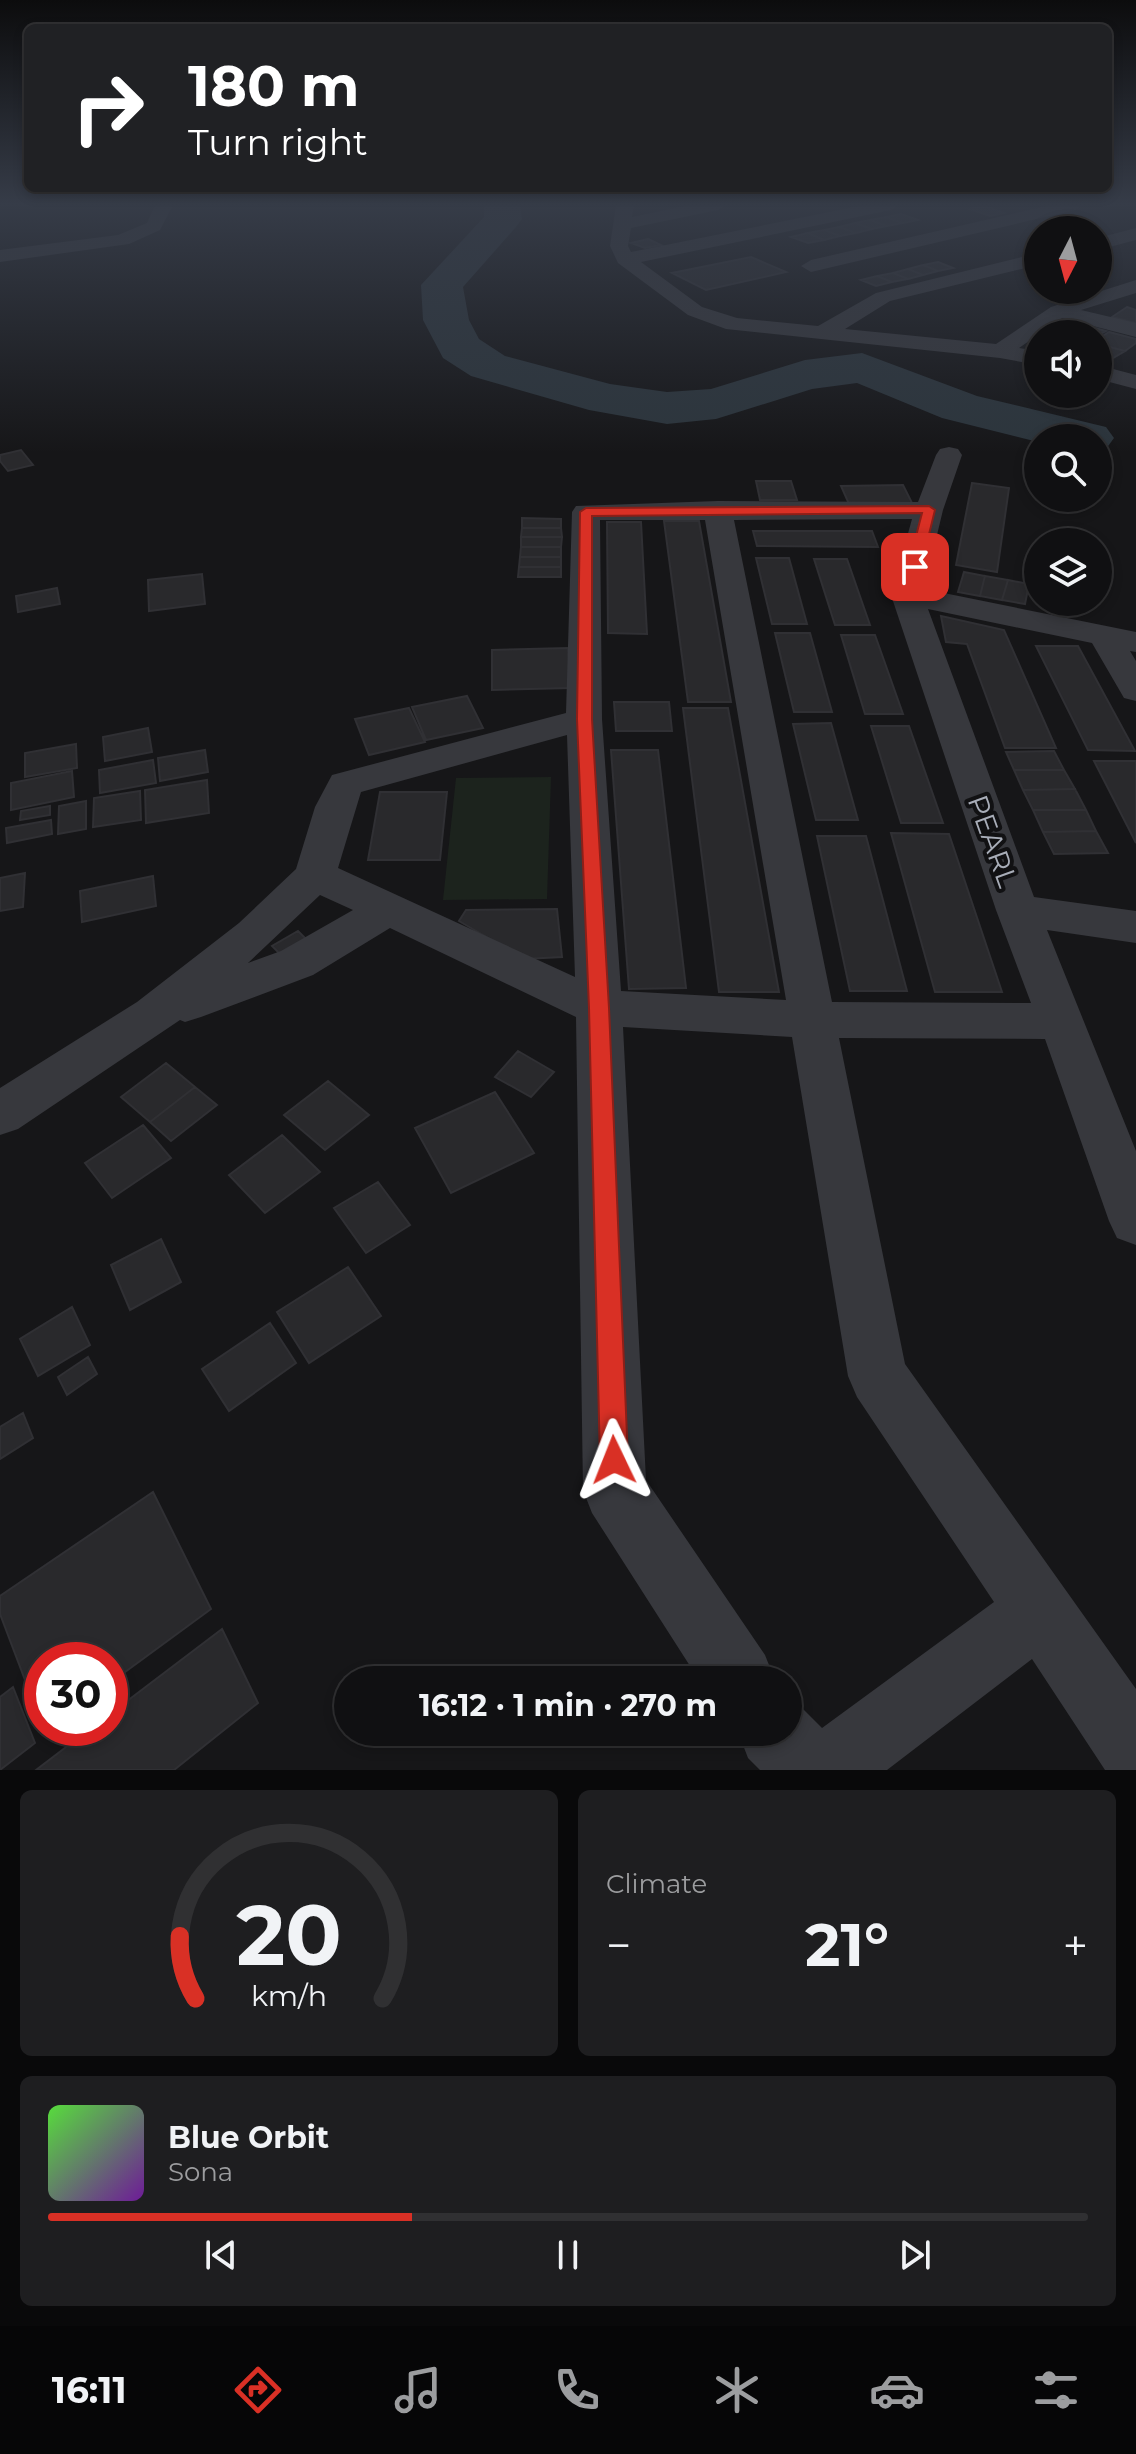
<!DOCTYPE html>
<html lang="en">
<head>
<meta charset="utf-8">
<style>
  :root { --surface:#101012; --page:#1e1e20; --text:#f1f3f6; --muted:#9c9d9f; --line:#303032; --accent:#d93025 }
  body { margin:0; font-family:Montserrat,sans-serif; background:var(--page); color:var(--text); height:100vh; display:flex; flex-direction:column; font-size:30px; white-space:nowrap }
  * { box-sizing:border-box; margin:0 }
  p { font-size:26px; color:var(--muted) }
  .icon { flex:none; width:44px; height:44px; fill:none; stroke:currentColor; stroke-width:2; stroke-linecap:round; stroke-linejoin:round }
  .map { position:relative; height:1770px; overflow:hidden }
  .sheet { display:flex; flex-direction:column; gap:20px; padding:20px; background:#09090a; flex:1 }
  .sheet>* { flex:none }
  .top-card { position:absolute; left:24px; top:24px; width:1088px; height:168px; border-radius:12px; box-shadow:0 4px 12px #0003,0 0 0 2px var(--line); background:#202124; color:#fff; overflow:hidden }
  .needle { width:52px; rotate:186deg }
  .buttons { position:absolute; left:1024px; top:216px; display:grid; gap:16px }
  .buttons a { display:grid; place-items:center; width:88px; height:88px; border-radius:50%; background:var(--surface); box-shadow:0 4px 12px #0003,0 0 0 2px var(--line); font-size:40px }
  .speed { position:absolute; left:24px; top:1642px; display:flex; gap:16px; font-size:40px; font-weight:700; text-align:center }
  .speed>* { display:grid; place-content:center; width:104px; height:104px; border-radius:50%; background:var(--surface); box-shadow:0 4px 12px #0003,0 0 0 2px var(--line); line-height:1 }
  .speed .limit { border:12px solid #d22; background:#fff; color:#111 }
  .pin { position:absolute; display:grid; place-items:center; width:68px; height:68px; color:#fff; margin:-34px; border-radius:16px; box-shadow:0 4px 12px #0006 }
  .me { position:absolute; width:88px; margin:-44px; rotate:358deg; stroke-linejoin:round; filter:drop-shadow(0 0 6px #0008) }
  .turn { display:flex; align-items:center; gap:28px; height:168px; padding:0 32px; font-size:36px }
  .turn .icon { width:104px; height:104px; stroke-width:2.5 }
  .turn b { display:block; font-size:56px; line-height:68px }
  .big { font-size:60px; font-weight:700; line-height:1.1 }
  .sheet .tile { flex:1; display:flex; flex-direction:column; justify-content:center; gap:12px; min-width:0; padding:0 28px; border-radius:12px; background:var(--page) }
  .sheet .dial { align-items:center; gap:0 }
  .dial svg { height:208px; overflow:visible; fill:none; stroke:var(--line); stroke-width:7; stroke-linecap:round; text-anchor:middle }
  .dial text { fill:var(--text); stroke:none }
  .song { display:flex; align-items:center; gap:24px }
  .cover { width:96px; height:96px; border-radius:12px; background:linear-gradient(135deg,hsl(110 70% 55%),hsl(280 70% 35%)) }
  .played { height:8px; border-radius:4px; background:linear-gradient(90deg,var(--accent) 35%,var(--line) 35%) }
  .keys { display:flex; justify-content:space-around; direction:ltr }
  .heat { display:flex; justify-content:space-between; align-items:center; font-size:44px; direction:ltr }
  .sheet .tiles { flex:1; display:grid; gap:20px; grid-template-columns:1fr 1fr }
  .tile:last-child { grid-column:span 2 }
  .trip { position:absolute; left:334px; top:1666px; width:468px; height:80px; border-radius:40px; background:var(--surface); box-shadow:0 4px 12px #0003,0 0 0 2px var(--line); font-weight:700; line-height:80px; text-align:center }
  .tabs { display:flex; height:128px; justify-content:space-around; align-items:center; background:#060607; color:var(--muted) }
  .tabs .icon { width:56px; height:56px }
  .tabs .on { color:var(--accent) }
  .tabs b { font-size:36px; color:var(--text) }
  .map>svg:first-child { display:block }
  .green { fill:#1c231d }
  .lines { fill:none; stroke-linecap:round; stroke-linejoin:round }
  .river { fill:#2c353c; fill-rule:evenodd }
  .building { fill:#29292c; stroke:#303034; stroke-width:2 }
  .street { fill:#37383d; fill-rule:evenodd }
  .route { fill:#d93025; stroke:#8d1f18; stroke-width:2 }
  .labels { text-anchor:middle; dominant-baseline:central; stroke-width:8; stroke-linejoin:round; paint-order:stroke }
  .street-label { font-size:28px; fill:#a8adb8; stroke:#111113 }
</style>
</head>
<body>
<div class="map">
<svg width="1136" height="1770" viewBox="0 0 1136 1770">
  <rect width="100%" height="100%" fill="#161618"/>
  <path class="green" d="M551 777 547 899 443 900 456 778Z"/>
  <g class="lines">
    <path class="river" d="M484 205H520L522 219 516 227 463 287 469 320 479 339 505 356 610 384 667 392 711 389 805 360 862 353 977 396 1106 427 1114 438 1106 449 1098 451V438H1038V442L942 418 857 383 812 389 716 419 667 424 589 410 471 376 443 358 423 320 421 285 484 217Z"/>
  </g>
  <path class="building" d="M984 206 1004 213 990 216 970 209Z
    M901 214 918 220 903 223 886 217Z
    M886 217 903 223 887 226 870 220Z
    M870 220 887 226 872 229 855 223Z
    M855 223 872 229 856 233 839 227Z
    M839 227 856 233 840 236 824 230Z
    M824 230 840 236 824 240 808 233Z
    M808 233 824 240 808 243 791 237Z
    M648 239 661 245 645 248 631 243Z
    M751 257 786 272 706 290 672 273Z
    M938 262 953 268 938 271 923 265Z
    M923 265 938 271 923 275 908 269Z
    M908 269 923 275 908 279 893 273Z
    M893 273 908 279 892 282 877 276Z
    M877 276 892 282 876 286 861 280Z
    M1127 307 1136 310V323L1112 317Z
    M1072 322 1106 331 1098 335 1055 331Z
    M1109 332 1136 339V343L1125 351 1098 344V339Z
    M1098 344 1125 351 1108 361 1098 358Z
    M21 450 33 465 8 471 0 461V455Z
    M756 481H791L797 500H760Z
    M972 483 1009 488 997 572 956 565Z
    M903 485 912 503 849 504 841 486Z
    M522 518 561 519V528H522Z
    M664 521H699L731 702H688Z
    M607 522H641L647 634 608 633Z
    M522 528H561L562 537H521Z
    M753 531H872L878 547 757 546Z
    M521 537H562L561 547H521Z
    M521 547H561V557H520Z
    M520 557H561V567H519Z
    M756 558H789L807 624H772Z
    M814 559H847L870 625H835Z
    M519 567H561V577H518Z
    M964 572 985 576 980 596 958 592Z
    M202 574 205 604 149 611 148 580Z
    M985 576 1008 580 1002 600 980 596Z
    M1008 580 1029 584 1025 604 1002 600Z
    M57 588 60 604 18 612 16 596Z
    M941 616 1004 630 1056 748H1005L967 644 946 642Z
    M775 633H810L832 712H794Z
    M841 635H875L903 714H865Z
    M1036 646H1078L1135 751 1088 750Z
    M568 648 571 688 492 690V650Z
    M467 696 483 728 426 740 412 707Z
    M614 702H669L672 731H616Z
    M409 708 425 742 369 755 355 719Z
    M683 708H728L779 992H719Z
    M831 723 858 820H816L793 724Z
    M871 726H909L943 823H901Z
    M148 728 152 752 105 761 103 737Z
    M76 744 77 768 25 777V753Z
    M205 750 208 772 160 781 158 758Z
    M611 750H658L686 988 629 989Z
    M1054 751 1064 770H1014L1006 752Z
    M153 760 156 783 100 793 99 770Z
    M1094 761H1136V843Z
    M1014 770H1064L1075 789 1023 790Z
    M72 771 74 797 11 810V783Z
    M207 780 209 813 146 823 145 790Z
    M1075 789 1086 810H1033L1023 790Z
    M140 791 141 820 93 827 94 798Z
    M380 792H447L440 860H368Z
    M86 801V829L58 834 59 806Z
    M50 806V815L20 820 21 811Z
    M1033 810H1086L1096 831 1043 832Z
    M51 820 52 834 7 843 6 828Z
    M1096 831 1108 853 1054 854 1043 832Z
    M891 833 949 834 1002 992H935Z
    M817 836H866L907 991H850Z
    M25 873 23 907 0 911V878Z
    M153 876 156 906 82 922 80 891Z
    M557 909 562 957 524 959 459 921 466 910Z
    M298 931 309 942 283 957 272 946Z
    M518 1051 554 1072 531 1097 495 1077Z
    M166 1063 195 1087 150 1122 121 1097Z
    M328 1081 369 1115 325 1150 284 1115Z
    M195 1087 217 1105 171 1141 150 1122Z
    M495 1092 534 1153 451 1193 415 1128Z
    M143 1125 171 1158 112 1198 85 1163Z
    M282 1135 320 1172 265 1213 229 1175Z
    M378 1182 410 1225 366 1253 334 1208Z
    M161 1239 181 1282 130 1310 111 1265Z
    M348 1267 381 1316 309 1363 277 1312Z
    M72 1307 90 1345 38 1376 20 1339Z
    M270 1323 296 1363 229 1411 202 1369Z
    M88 1357 97 1374 67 1395 58 1377Z
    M23 1413 33 1438 0 1459V1427Z
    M153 1492 211 1609 110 1683V1660H42V1725L0 1614V1596Z
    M222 1629 258 1703 174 1770H36L91 1728H110V1714Z
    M13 1687 35 1743 0 1770V1697Z"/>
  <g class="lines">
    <path class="street" d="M155 205H173L160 230 129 244 0 262V250L118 235 147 223Z
      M616 205H634L632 217 690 205H726L718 210 631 228 628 246 631 252 864 205H899L891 210 641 262 702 307 737 318 818 326 876 293 1038 253V265L890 301 845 329 996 344 1051 307 1136 280V293L1081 310 1136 323V337L1062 318 1019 348 1038 351V365L1000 358 726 329 688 315 618 263 610 246Z
      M1051 205H1083L1075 210 811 272 801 266 811 260Z
      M1136 228V240L1098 250V238Z
      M1098 365 1136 375V389L1098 379Z
      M949 447 958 449 962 455 943 510 924 589 1136 632V652L1130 651 1136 661V701L1124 698 1092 643 928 609 1034 897 1136 911V943L1047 930 1136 1151V1245L1117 1238 1109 1221 1045 1039 839 1038 905 1364 1136 1689V1770H1105L1032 1659 887 1770H760L748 1758 738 1732H788V1701L800 1706 822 1728 994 1602 857 1397 848 1376 792 1037 623 1027 646 1480 765 1655 775 1680H699L592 1513 583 1490 576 1017 390 928 313 975 201 1017 185 1022 180 1020 18 1129 0 1135V1088L137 1002 239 923 296 869 315 807 332 775 566 713 572 512 576 506 718 501 918 502 936 455 940 449ZM912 519 891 595 996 910 1031 1003 832 1002 734 520ZM600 520H705L786 1000 621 991 602 719ZM567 735 575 977 338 868 361 792ZM320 895 353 910 281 951 248 963Z"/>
  </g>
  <linearGradient id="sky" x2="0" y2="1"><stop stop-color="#0c0c0d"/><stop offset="0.45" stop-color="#363c48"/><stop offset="1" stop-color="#363c48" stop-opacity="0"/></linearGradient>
  <rect width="1136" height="453" fill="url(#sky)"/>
  <path class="route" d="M929 506 935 510 921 567 915 571 908 567 922 513 592 516V719L609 1008 628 1460 624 1470 614 1474 604 1470 600 1460 589 1008 577 719 580 512 586 508Z"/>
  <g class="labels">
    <g class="street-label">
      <text transform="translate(993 841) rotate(70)">PEARL</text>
    </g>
  </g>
</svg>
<div class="buttons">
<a><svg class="needle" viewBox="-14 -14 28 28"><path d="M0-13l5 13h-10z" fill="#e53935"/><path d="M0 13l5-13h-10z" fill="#9c9d9f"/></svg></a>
<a><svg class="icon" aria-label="sound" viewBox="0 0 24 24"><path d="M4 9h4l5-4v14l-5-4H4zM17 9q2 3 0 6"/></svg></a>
<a><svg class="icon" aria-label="search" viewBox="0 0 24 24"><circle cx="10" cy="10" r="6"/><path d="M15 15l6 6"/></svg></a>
<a><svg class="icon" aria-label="layers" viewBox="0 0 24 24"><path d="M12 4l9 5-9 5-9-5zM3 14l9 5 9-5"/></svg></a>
</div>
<div class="speed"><div class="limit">30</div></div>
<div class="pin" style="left:915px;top:567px;background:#d93025"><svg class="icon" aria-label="arrive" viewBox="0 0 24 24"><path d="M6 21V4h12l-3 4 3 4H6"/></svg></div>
<svg class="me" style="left:614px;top:1460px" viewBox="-20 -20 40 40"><path d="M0-17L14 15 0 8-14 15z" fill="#d93025" stroke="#fff" stroke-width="4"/></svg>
<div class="trip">16:12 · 1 min · 270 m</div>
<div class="top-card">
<div class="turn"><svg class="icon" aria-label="right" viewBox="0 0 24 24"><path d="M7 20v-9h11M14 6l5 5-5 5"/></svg><div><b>180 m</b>Turn right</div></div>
</div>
</div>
<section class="sheet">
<div class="tiles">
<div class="tile dial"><svg viewBox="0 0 100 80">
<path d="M14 69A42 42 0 1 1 86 69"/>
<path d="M14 69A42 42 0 0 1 8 45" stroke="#d93025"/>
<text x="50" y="56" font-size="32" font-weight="700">20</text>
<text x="50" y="72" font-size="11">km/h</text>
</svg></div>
<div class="tile"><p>Climate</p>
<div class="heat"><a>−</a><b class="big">21°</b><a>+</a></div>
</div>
<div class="tile">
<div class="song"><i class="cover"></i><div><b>Blue Orbit</b><p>Sona</p></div></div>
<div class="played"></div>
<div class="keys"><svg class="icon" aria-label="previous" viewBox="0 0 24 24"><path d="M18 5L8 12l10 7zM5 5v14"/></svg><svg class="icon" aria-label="pause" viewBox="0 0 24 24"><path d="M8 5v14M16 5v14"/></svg><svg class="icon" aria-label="next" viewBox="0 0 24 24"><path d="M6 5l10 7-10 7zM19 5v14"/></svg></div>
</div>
</div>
</section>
<nav class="tabs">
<b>16:11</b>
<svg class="icon on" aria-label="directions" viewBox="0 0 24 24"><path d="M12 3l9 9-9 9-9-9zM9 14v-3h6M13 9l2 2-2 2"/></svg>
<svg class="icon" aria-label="music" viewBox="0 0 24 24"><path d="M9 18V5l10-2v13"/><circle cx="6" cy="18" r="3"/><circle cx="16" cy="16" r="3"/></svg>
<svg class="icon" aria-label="phone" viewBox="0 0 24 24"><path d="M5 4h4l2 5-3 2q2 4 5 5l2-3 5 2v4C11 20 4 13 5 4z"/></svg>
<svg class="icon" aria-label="climate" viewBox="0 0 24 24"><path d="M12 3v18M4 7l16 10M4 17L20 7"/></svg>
<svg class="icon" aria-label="car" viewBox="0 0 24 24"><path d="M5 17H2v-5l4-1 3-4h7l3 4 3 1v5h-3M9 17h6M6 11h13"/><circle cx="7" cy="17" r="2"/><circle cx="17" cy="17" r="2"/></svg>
<svg class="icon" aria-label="filters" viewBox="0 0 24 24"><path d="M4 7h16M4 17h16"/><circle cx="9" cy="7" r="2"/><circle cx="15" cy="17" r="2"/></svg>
</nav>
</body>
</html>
